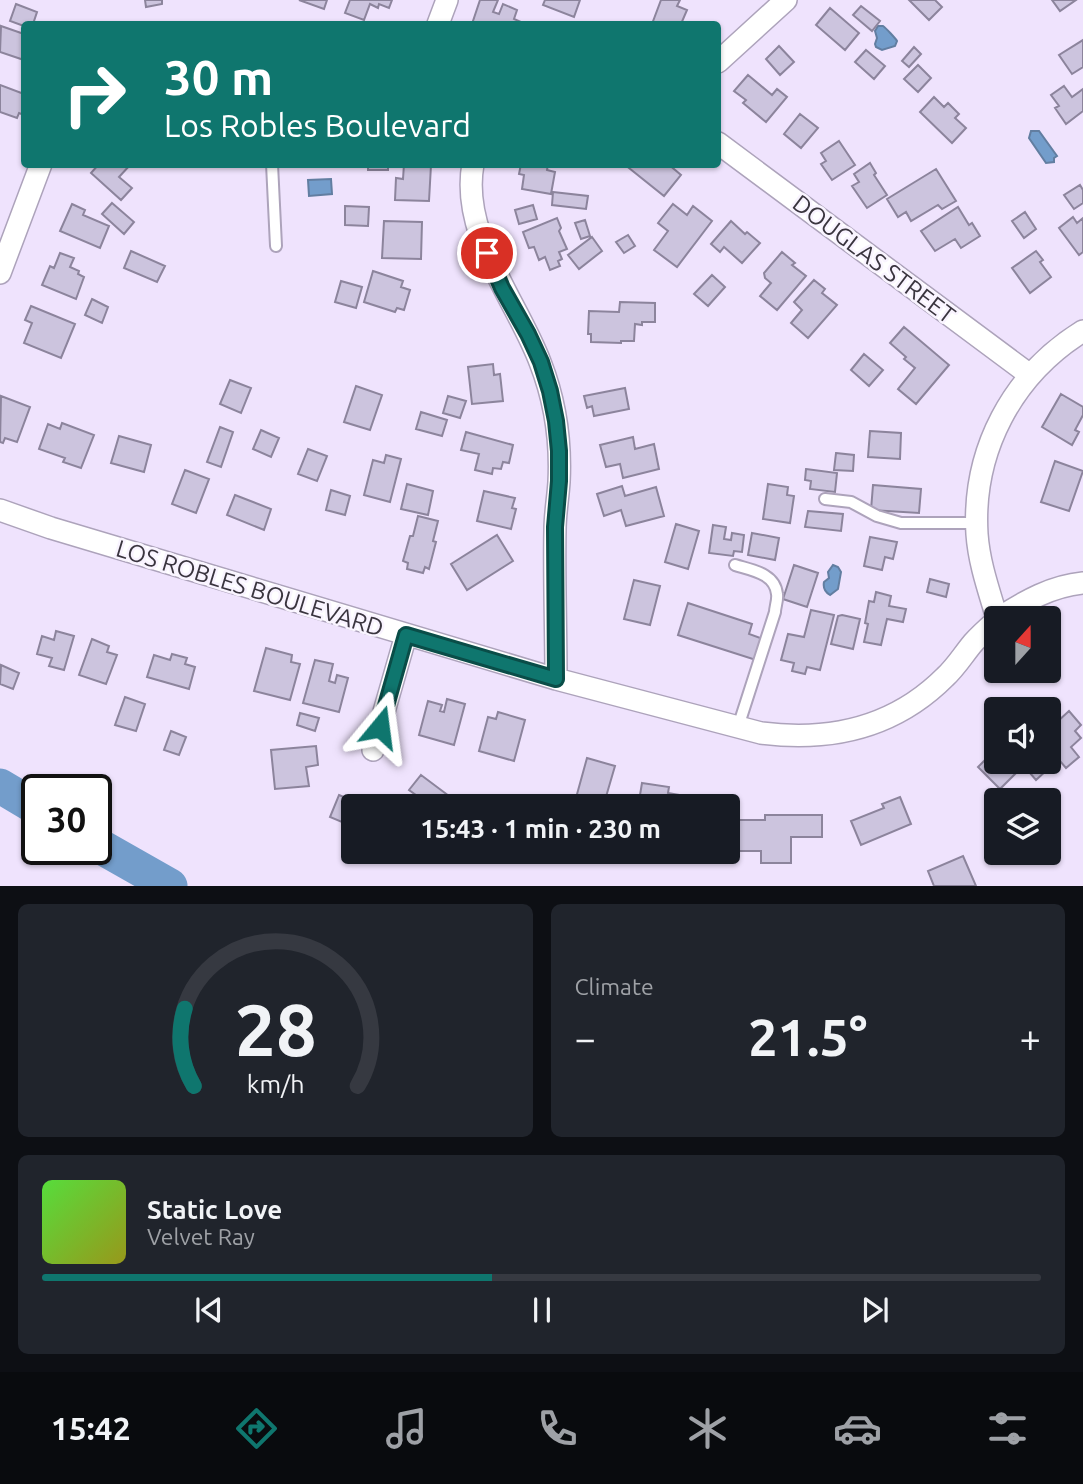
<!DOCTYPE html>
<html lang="en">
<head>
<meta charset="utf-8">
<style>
  :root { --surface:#171b24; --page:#20242c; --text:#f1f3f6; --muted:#9ea1a6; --line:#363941; --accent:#0f766e }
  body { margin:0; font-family:Ubuntu,sans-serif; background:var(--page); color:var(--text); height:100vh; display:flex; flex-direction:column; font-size:26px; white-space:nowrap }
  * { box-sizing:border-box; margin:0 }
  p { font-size:23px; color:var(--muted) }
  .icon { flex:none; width:38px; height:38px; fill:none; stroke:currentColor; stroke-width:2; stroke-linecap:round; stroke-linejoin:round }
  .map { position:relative; height:886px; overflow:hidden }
  .sheet { display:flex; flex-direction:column; gap:18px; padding:18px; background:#0d0f14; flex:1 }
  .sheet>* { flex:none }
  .hud { position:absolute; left:21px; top:21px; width:700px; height:147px; border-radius:7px; box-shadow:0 2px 5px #0004; background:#0f766e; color:#fff; overflow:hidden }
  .needle { width:46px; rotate:21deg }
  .tools { position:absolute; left:984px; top:606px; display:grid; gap:14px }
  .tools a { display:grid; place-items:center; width:77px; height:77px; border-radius:7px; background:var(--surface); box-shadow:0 2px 5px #0004; font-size:35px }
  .speed { position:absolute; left:21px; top:774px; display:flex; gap:14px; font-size:35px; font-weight:700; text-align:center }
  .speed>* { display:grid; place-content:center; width:91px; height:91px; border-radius:50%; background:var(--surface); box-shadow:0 2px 5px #0004; line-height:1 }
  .speed .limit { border:4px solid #111; border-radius:10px; background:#fff; color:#111 }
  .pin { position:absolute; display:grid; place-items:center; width:60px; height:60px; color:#fff; margin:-30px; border:4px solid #fff; border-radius:50%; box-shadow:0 2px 7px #0007 }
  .me { position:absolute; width:77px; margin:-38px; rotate:16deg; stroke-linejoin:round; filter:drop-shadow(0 0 5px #0008) }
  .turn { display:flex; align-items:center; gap:24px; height:147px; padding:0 28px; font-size:32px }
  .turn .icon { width:91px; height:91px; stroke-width:2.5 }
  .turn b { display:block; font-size:49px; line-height:60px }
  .big { font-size:52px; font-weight:600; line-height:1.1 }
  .sheet .widget { flex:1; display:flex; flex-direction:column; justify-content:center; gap:10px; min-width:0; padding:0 24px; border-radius:10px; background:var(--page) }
  .sheet .dial { align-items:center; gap:0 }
  .dial svg { height:182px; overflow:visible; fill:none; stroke:var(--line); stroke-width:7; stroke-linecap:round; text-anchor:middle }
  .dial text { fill:var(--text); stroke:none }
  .song { display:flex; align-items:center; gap:21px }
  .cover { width:84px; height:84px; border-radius:10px; background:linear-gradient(135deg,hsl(110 70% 55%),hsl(60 70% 35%)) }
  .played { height:7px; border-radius:4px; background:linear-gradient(90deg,var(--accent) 45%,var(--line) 45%) }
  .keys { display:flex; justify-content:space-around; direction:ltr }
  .heat { display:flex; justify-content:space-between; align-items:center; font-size:38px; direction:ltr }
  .sheet .tiles { flex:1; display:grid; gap:18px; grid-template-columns:1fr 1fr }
  .widget:last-child { grid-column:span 2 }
  .trip { position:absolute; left:341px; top:794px; width:399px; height:70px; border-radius:7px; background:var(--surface); box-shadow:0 2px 5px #0004; font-weight:600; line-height:70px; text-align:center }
  .tabs { display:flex; height:112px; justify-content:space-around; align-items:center; background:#090b0e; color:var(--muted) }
  .tabs .icon { width:49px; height:49px }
  .tabs .active { color:var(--accent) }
  .tabs b { font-size:32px; color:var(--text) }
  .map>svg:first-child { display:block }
  .water { fill:#739dcb; stroke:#627ea1; stroke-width:2 }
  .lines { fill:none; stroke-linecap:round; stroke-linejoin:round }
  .river { stroke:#739dcb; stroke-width:35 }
  .building { fill:#ccc4de; stroke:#8c849c; stroke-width:2 }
  .service-casing { stroke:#ada3bb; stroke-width:14 }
  .minor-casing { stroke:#ada3bb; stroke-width:24 }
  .service { stroke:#fff; stroke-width:10 }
  .minor { stroke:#fff; stroke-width:21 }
  .route-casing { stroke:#0a4d48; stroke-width:18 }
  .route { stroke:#0f766e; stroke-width:12 }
  .labels { text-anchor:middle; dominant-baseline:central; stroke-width:5; stroke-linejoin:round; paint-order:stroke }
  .street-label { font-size:24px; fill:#3a353f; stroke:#f9f4ff }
</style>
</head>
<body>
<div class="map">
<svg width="1083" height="886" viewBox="0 0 1083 886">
  <rect width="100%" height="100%" fill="#efe3fd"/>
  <path class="water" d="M878 26H883C886 28 896 39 897 41L895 46 882 50 876 47 875 44 877 38 875 31Z
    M1031 131H1039L1057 156 1054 158V162L1046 163 1029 138Z
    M331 179 332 194 309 196 308 180Z
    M833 565 838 567 841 572 838 589 830 595C825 592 823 587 824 582L829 578 828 572Z"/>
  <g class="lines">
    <path class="river" d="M0 786 37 808
      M96 844 170 886"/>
  </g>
  <path class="building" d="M145 0H162V4L146 7Z
    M299 0H327L324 9Z
    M350 0H392L389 8 379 4 378 8 370 4 364 20 345 13Z
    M480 0H498L493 12 499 14 503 4 517 10 514 19 521 22 520 24H472Z
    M545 0H580L574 17 543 5Z
    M661 0H680L677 6 687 10 681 24H652Z
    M909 0H935L942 7 929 20Z
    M1052 0H1076L1060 11Z
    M16 4 37 12 33 24H24V26L10 21Z
    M861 6 880 21 872 31 853 15Z
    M830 8 859 33 845 50 816 25Z
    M1 26 24 34V60L0 52Z
    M1083 40V67L1072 74 1059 55Z
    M779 46 794 62 780 75 766 59Z
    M914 47 921 54 909 67 902 61Z
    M866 50 885 66 874 79 855 62Z
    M918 65 931 78 918 92 904 79Z
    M748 75 772 95 777 89 787 97 766 122 743 103 746 100 734 91Z
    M0 85 24 94V115L19 113 17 118 0 112Z
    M1064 86 1072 97 1083 89V111L1066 124 1055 108 1059 106 1051 95Z
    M934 97 944 107 948 103 959 114 955 118 966 128 952 143 920 112Z
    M800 114 818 128 801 148 784 134Z
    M839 141 855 165 832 180 821 164 826 161 821 153Z
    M870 163 876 173 874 175 887 195 867 208 852 186 859 182 854 174Z
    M99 164H131L119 177 132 188 121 200 91 173Z
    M368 164H388V170H368Z
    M404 164 431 165 429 201 395 200 396 178 403 179Z
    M521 164H548L547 170 555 172 551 194 522 189 524 175 519 174Z
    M624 164H668L681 175 664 196Z
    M936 169 956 201 942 209 938 205 911 221 906 212 898 217 887 199Z
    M1080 185 1083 190V203L1074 209 1064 195Z
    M553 192 588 196 586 209 552 205Z
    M112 203 134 222 124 234 102 214Z
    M72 204 85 210 83 215 109 226 100 248 60 231Z
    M673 204 687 215 693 206 712 221 677 267 654 250 668 231 658 223Z
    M533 205 537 219 519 224 515 210Z
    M345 206 369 207 368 226 345 225Z
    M958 207 969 225 972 223 980 236 961 248 955 239 935 251 921 231Z
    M1025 212 1036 229 1024 238 1012 221Z
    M1073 217 1077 223 1083 218V252L1079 255 1059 228Z
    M557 218 561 228 559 231 567 249 559 252 562 259 558 261 560 266 550 270 545 257 539 260 534 247 529 248 523 232Z
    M585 220 590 236 581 239 575 223Z
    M384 221 422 222 421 259 382 258Z
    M731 221 745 234 747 232 760 243 742 263 724 247 720 252 711 244Z
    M628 235 635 246 624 253 616 242Z
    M592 237 602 251 579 269 568 255Z
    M131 251 165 266 157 282 124 268Z
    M1036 251 1043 260 1040 262 1051 277 1030 293 1012 268Z
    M782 252 795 263 792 265 806 276 777 310 760 296 771 283 765 278 764 273Z
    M60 253 74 258 70 267 79 271 78 274 84 277 76 299 42 285 50 266 54 268Z
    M373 271 403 281 401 287 410 290 404 310 397 308 395 312 364 302Z
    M712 275 725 287 708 306 694 294Z
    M814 280 825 289 822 293 837 305 808 338 791 323 802 310 794 302Z
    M341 281 362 287 356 308 335 302Z
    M92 299 108 307 102 323 85 315Z
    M620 302 655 303V322H642V325L635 324 634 341H621V343L591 342V334H588L589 311 619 312Z
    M31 306 75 324 61 358 24 343 32 323 25 320Z
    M904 327 949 365 916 404 898 389 915 368 904 359 906 357 890 343Z
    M864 354 883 370 869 386 851 370Z
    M493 364 494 375 500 374 503 401 472 404 468 367Z
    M230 380 251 388 241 413 220 404Z
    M356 386 382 395 370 430 344 422Z
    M625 388 629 409 594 416 592 406 587 408 584 396Z
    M1061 394 1083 407V415L1075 430 1079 432 1072 445 1042 427Z
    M1 396 30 407 17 442 5 438 3 443 0 442Z
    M448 396 466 401 460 418 443 413Z
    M421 412 447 420 442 436 416 429Z
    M62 423 94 435 81 468 63 462 65 458 39 449 48 424 60 429Z
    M220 427 233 432 221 467 207 462Z
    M261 430 279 438 271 457 253 449Z
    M870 431 901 433 900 459 868 457Z
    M466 432 513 445 509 463 503 462 501 469 493 468 492 474 475 470 479 454 461 450Z
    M119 436 151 445 144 472 111 463Z
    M633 437 635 449 654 444 659 469 623 478 620 464 606 467 600 445Z
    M308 449 327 456 317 481 298 474Z
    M836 453 854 455 853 471 834 470Z
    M386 455 401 459 390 502 364 495 373 460 384 463Z
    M1055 461 1083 471 1069 511 1041 502Z
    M806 469 837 473 835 492 810 489 811 481 805 480Z
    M185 470 209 479 196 513 172 504Z
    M407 484 433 491 428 515 401 509Z
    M768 484 788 487 787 495 794 496 790 523 763 519Z
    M873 485 921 489 919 513 871 510Z
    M622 486 625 496 656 487 664 516 626 526 621 510 604 516 597 494Z
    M331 490 350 496 345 515 326 510Z
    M484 491 515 498 512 508 516 509 511 529 477 521Z
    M235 495 271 509 264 530 227 515Z
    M808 511 843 514 841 531 805 527Z
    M418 516 438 521 433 541 436 542 429 569 425 567 423 573 407 569 408 563 403 561 410 536H413Z
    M676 524 699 531 688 569 665 562Z
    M713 525 726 527 724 539 731 540 732 533 744 535 742 552 734 551 733 556 709 553Z
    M752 533 779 538 775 560 748 555Z
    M497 535 513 561 467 590 451 564Z
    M870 537 897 542 893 559 885 557 882 570 864 566Z
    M794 565 818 573 807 607 783 599Z
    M930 579 949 584 946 597 927 592Z
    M634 580 660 586 650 625 624 619Z
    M876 592 891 596 889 606 906 609 903 622 887 619 881 645 864 642 868 624 865 623 869 601 874 602Z
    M688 603 752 624 749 634 763 639 756 660 678 635Z
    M811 610 834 615 820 670 807 667 805 674 792 671 794 663 781 660 788 634 804 637Z
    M842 615 860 619 853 649 831 644 838 616Z
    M56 631 74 636 64 670 49 666 52 658 37 654 42 636 54 640Z
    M92 639 109 646 107 652 117 655 106 684 79 675Z
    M266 648 292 655 291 662 300 664 290 700 254 691Z
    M172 654 187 658 185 664 195 667 189 689 147 677 154 655 170 660Z
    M315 660 333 664 329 681 335 683 337 675 348 678 339 712 303 703Z
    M1 665 19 673 13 689 0 684Z
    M125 697 145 704 136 731 115 725Z
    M447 699 465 704 454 745 419 735 428 701 442 705 440 711 444 712Z
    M1048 711 1057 722 1069 711 1081 725 1075 731 1081 738 1071 747 1079 757 1066 768 1048 747Z
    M498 712 525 720 514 761 479 751 488 717 496 719Z
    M300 713 319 718 315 731 297 725Z
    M171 731 186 737 179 755 164 750Z
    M316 746 318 765 306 767 309 786 275 789 271 750Z
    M996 749V761H1016L1022 767 1000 789 978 767Z
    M587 758 615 766 603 807H580L574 805Z
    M1028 761H1039L1047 770 1036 780 1023 765Z
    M421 775 457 802 454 807H413L420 798 409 790Z
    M642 783 669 787 668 793 691 797 690 807H638Z
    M339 795 367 807H354V831L346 827 347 824 330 817Z
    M900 797 911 824 861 845 851 821 884 808 882 804Z
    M765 815H822V837H791V863H761V851H732V820H765Z
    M618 852H645L644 860 618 855Z
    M963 856 976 886H934L928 871Z"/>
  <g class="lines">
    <g class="service-casing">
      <path id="service" d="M272 164 276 246
        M825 499 851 502 877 516 901 523H977
        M735 565C751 570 775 573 777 594 778 600 775 607 775 612L738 727"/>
    </g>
    <g class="minor-casing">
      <path id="minor" d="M438 24 447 0
        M718 62 786 0
        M718 143 1030 375
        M473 164C460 234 517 301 540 362 555 400 561 442 559 482 558 498 555 514 555 530 554 579 556 629 556 679
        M0 273 41 164
        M0 510 51 528 556 679 761 733C831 742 894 728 945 677 956 667 963 655 973 643 980 635 988 628 996 621
        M997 618C989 591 979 563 977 534 972 451 1012 375 1083 331
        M999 618C1025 601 1052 586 1083 583
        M373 750 406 635"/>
    </g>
    <use href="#service" class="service"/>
    <use href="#minor" class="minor"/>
  </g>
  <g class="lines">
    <g class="route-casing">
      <path id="route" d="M380 727 406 635 556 679 555 527 559 481V451L556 421 550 391 541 362 528 334 502 288 487 253"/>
    </g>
    <use href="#route" class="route"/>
  </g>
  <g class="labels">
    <g class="street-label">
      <text transform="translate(874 259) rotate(37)">DOUGLAS STREET</text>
      <text transform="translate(250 588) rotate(17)">LOS ROBLES BOULEVARD</text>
    </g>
  </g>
</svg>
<div class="tools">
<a><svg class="needle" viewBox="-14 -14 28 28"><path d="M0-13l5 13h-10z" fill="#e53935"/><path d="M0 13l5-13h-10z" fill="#9ea1a6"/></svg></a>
<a><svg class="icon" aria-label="sound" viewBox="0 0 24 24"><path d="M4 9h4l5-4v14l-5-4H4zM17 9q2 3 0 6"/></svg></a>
<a><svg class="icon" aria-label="layers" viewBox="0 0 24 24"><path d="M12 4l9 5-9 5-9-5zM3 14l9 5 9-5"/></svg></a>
</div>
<div class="speed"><div class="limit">30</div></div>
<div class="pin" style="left:487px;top:253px;background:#d93025"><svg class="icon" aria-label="arrive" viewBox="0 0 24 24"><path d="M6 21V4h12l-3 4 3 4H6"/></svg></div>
<svg class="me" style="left:380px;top:727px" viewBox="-20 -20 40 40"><path d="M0-17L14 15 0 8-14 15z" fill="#0f766e" stroke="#fff" stroke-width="4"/></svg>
<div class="trip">15:43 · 1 min · 230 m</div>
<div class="hud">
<div class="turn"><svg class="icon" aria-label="right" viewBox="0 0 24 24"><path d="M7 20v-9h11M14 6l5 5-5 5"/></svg><div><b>30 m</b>Los Robles Boulevard</div></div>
</div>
</div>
<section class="sheet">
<div class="tiles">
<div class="widget dial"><svg viewBox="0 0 100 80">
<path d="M14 69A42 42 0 1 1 86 69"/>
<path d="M14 69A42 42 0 0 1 10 35" stroke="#0f766e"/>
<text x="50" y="56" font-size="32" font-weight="700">28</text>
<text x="50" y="72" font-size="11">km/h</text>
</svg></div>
<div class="widget"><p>Climate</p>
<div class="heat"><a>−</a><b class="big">21.5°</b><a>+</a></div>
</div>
<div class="widget">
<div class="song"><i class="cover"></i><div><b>Static Love</b><p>Velvet Ray</p></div></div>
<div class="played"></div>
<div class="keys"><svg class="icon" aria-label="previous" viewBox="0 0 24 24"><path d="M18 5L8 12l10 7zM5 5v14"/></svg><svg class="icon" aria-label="pause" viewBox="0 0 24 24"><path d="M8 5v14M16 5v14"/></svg><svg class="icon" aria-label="next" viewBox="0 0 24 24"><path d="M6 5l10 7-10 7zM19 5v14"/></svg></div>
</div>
</div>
</section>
<nav class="tabs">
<b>15:42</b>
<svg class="icon active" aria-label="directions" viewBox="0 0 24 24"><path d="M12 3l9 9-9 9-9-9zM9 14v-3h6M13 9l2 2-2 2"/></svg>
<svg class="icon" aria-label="music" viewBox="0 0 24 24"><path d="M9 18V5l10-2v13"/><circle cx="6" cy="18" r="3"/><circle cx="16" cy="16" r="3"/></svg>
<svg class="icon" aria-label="phone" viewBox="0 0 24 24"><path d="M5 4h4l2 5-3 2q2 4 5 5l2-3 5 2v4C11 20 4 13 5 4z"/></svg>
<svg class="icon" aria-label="climate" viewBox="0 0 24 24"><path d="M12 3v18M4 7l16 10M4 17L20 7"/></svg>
<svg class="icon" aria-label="car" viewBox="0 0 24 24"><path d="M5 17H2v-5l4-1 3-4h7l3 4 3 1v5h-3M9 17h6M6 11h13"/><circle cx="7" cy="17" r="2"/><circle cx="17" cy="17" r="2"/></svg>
<svg class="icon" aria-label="filters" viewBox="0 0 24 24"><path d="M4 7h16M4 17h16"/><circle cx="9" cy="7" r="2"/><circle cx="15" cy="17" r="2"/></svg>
</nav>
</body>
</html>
